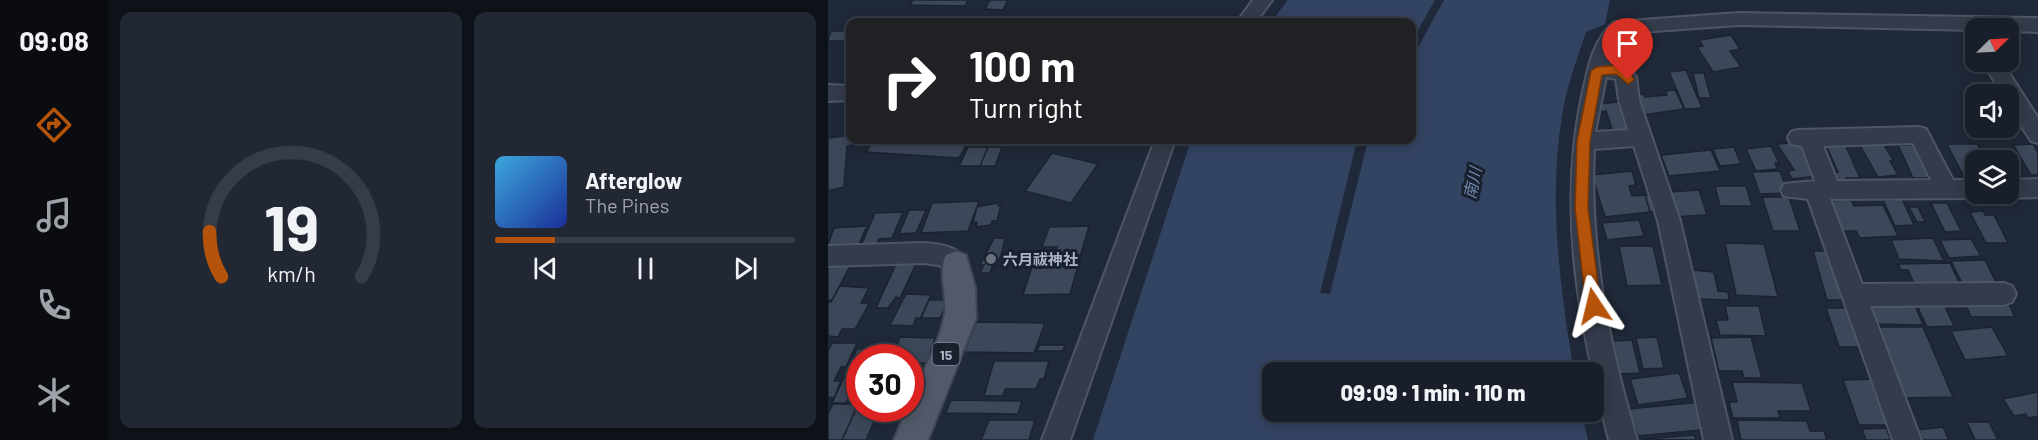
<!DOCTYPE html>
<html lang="en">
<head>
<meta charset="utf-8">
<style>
  :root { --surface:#181f2b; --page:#212733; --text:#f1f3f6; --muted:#9fa2a9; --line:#363d47; --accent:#b45309 }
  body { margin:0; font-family:Barlow,"Noto Sans JP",sans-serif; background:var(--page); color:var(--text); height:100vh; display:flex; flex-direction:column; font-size:22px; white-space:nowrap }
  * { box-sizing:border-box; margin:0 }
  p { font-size:20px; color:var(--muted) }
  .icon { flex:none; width:33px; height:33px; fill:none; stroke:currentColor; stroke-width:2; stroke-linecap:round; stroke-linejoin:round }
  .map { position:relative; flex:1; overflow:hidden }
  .details { display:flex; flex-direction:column; gap:12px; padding:12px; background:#0d1118; width:720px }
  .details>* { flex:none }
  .banner { position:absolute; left:18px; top:18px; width:570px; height:126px; border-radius:12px; box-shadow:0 3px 15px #0003,0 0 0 2px var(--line); background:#202124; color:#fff; overflow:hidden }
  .needle { width:39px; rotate:66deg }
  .tools { position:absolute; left:1137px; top:18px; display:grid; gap:12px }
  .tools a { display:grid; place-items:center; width:54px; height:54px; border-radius:12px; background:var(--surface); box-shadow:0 3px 15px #0003,0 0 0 2px var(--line); font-size:30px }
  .speed { position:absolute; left:18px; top:344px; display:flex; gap:12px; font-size:30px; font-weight:700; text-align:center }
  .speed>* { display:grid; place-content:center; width:78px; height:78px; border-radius:50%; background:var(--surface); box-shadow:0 3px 15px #0003,0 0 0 2px var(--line); line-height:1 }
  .speed .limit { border:9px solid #d22; background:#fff; color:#111 }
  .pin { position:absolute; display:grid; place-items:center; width:51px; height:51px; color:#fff; margin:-62px -26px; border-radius:50% 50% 50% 0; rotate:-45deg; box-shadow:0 0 6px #0007 }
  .pin .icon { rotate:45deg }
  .me { position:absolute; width:66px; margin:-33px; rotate:350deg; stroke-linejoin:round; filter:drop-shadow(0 0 4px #0008) }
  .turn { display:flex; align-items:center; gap:21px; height:126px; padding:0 24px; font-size:27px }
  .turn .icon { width:78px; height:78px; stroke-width:2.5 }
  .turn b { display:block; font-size:42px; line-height:51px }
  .details .widget { flex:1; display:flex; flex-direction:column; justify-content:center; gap:9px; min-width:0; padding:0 21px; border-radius:12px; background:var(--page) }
  .details .dial { align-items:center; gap:0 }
  .dial svg { height:156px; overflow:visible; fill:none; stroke:var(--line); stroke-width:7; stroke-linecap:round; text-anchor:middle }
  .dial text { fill:var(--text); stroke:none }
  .song { display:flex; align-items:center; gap:18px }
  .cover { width:72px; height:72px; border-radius:9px; background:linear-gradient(135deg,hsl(200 70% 55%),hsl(230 70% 35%)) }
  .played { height:6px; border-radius:3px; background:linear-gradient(90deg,var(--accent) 20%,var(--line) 20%) }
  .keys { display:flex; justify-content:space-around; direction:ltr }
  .details .tiles { flex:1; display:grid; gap:12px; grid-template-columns:repeat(2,1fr) }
  .trip { position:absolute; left:434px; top:362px; width:342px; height:60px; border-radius:12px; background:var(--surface); box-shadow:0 3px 15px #0003,0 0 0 2px var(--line); font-weight:800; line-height:60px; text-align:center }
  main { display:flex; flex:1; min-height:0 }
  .tab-bar { display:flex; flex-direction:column; width:108px; justify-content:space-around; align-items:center; background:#0a0c11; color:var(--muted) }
  .tab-bar .icon { width:42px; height:42px }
  .tab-bar .on { color:var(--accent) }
  .tab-bar b { font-size:27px; color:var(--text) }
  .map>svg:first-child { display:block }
  .water { fill:#334362 }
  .pier { fill:#202939 }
  .building { fill:#3c4759; stroke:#1b2330; stroke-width:1.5 }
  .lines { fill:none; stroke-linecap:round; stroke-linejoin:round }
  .minor-casing { stroke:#4e5664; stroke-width:4 }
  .major-casing { stroke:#3d4553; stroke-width:4 }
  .minor { fill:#343b4a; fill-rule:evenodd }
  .major { fill:#525a6a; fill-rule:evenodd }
  .route { fill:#b45309; stroke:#753606; stroke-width:1.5 }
  .worship-dot { fill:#6b7280; stroke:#19212e; stroke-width:2 }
  .labels { text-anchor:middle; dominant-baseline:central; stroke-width:6; stroke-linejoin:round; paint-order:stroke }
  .shield { fill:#19212e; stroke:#818998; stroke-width:1.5 }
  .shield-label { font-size:14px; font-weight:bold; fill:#aeb6c6 }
  .poi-label { font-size:15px; font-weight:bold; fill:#aeb6c6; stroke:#19212e; text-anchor:start }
  .water-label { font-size:16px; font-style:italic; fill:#758ab0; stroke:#19212e }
</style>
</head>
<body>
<main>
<nav class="tab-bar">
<b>09:08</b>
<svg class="icon on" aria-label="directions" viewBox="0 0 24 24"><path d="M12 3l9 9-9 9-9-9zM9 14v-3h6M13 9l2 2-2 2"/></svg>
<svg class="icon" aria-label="music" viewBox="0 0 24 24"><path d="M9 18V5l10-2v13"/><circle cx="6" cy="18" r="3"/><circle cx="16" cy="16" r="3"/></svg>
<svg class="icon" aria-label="phone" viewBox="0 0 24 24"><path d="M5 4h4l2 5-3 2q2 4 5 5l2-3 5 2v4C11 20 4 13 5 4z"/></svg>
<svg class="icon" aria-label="climate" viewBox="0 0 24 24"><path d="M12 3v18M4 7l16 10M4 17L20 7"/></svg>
</nav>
<section class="details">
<div class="tiles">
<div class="widget dial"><svg viewBox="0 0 100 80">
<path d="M14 69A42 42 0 1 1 86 69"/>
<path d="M14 69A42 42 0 0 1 8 46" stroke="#b45309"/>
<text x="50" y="56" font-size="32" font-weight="700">19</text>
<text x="50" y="72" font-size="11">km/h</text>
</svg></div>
<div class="widget">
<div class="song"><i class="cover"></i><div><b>Afterglow</b><p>The Pines</p></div></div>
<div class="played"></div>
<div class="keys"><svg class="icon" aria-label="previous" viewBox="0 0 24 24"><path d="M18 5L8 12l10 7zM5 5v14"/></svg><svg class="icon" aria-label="pause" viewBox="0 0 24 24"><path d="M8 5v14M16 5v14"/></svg><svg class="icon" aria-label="next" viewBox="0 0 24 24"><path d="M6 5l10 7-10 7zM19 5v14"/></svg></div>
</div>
</div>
</section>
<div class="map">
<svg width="1210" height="440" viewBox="0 0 1210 440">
  <rect width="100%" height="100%" fill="#202939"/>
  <path class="water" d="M460 0H782L777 24 758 32C749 59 738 88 734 116 720 202 732 287 746 372H444V411H753L760 440H265L363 140H584V22H443Z"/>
  <path class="pier" d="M607 0H616L584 58V41Z
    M529 140H540L502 294 492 293Z"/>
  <path class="building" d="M85 0H140L137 6 82 5Z
    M162 0H180L175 10 157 9Z
    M60 19 145 20 144 22H57Z
    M3 31H22V38L20 41H0Z
    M903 35 912 49 902 51 913 67 885 72 869 47 875 46 871 40Z
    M858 70 874 108 857 109 841 72Z
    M865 73H876L883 98H871Z
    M847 90 856 109 814 115 806 96 816 94 817 97 839 95 837 91Z
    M798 101 809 134 783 136 780 129H784L778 111 774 112 771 104Z
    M22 135 24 145 19 146 16 187 0 191V138Z
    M46 140H141L131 158 38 152Z
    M1048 141 1051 145H1056L1066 161H1062L1070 175 1050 177 1030 142Z
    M971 142 975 148 989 176 964 179 960 171 966 170 949 144Z
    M1016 142 1032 178H1018L1021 184H1005L1000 173 1010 172 997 143Z
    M1119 144H1149L1158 160H1148L1146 177H1136Z
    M1205 144 1210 153V175H1203L1185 145Z
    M1070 145H1087L1105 178H1085Z
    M943 146 951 163H947L949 169 928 171 918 149Z
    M140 147H160L152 166H131Z
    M160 147H174L167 166H152Z
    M906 147 913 164 892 166 885 149Z
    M883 150 892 171 841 176 833 155Z
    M224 153 270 164 243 203 197 191Z
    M1169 160H1184L1194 178H1180V160Z
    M804 171 808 185 801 186 804 196 817 195 822 212 777 217 764 175Z
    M952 171 960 193 932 194 924 172Z
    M887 186H918L924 206H892Z
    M871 190 879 215 844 217 841 192Z
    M826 194 832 211 822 212 817 195Z
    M934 197H961L972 231H945Z
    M1074 199 1086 225 1067 226 1055 200Z
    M1023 200 1026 206 1055 205 1070 236 1032 238 1028 231H1015L1001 201Z
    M151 201 140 231 93 233 104 203Z
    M170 203V206L173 205 169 221H164L163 225 148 227 149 222 145 223 149 207Z
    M1103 203H1119L1133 231 1117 232Z
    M1081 207H1090L1097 222H1089Z
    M81 210H98L88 233 71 234Z
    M1155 211 1157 215H1166L1180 243H1158L1142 212Z
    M75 212 64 238 51 239 48 246H33L47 213Z
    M811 220 816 236 779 240 774 223Z
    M39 226 30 246 0 245 6 228Z
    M261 226 252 257H226L229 247H214L221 227Z
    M166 238H177L174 252 169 265 165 264 162 273H152L156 265H152Z
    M1105 238 1116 261 1071 259 1063 240Z
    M1143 239 1153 256 1121 258 1112 240Z
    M897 243 936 244 950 297 908 295Z
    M791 246H825L834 285 799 286Z
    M985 251H1006L1023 300H999Z
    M1157 260 1171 288 1137 289 1123 261Z
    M1122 263 1134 289 1089 290 1080 270H1073L1070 264Z
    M68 264H88L72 298 68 297 60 308H48Z
    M3 265 22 266 4 300H0V267Z
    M250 266 242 294 195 295 204 267Z
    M863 270 886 272 890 291 900 292 901 300 867 299Z
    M12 286 41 288 33 303 41 304 27 329H14L10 337 0 336V302H3Z
    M78 294 103 295 92 319 88 318 85 326 62 325Z
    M1036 298 1085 300 1095 325 1045 324Z
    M1135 298H1178L1187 317H1143Z
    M101 300H120L112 318H93Z
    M1114 300 1126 326 1099 327 1087 301Z
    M897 306H931L938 336 892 335 888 320H900Z
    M998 308H1019L1033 347H1011Z
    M148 322 217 323 206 353 136 352Z
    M1049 327H1095L1125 397 1077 398Z
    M1164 327 1180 356 1137 360 1123 331Z
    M72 337 107 338 99 363H82V357H64Z
    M829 337 836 368 815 369 808 338Z
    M923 337 934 378H916L914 371H891L883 338Z
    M804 340 812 373 792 374 785 341Z
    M4 343H29L18 367H13L6 381H13L6 398 2 397 0 401V351Z
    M212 345H237L235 351H209Z
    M29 349H42L38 357H32V371L18 403H4Z
    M166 361H221L216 379H212L208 389H177L175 396H156Z
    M851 373 860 398 810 405 802 379Z
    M1050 379 1062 425H1031L1015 380Z
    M904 382 974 383 983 411H950L952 418H905L901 402H909Z
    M1210 392V416L1200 418 1198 414 1186 416 1175 399Z
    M123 400 194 401 190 414 118 413Z
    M874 402 882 429 810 436 800 409Z
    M5 404H30L14 440H0V414Z
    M30 405 32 408H52L38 440H14Z
    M161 420H207L201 440H153Z
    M909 420 979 421 982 431H996L999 440H913Z
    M1139 422H1161L1170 440H1147Z
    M1115 427 1121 440H1095L1090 430Z
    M1058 428 1063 440H1038L1034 429Z
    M866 435 868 440 817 439Z"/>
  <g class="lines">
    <g class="minor-casing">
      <path id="minor" d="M425 0H444L428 22H409Z
        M911 13 1210 18V32L1180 31V28L1148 30 911 25 798 33 789 43 781 63 799 66 808 77 811 100 852 221 904 440H876L830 221 806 146 766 149C761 249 781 344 809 440H781C752 328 729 212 754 96 760 69 764 41 786 22ZM778 77 788 79 791 100 800 130 767 132Z
        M1155 62H1174L1210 118V143L1203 141 1180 105V94H1174Z
        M0 85 22 86V100L0 101Z
        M1091 127 1098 129 1125 180H1148V194H1157L1148 198 1002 199 1034 284 1176 283 1184 286 1188 294 1184 302 1176 305 1042 306 1093 440H1065L980 199 956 196 953 190 956 184 987 181 974 146 963 144 960 138 963 132 970 130ZM1085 143 1103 180 1009 181 995 146Z
        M327 140H347L242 440H214Z
        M1210 179V197L1180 198 1171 194H1180V180Z
        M95 243C113 244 131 246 140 264L136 271 128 274 110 265 95 263 0 266V246Z"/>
    </g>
    <g class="major-casing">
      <path id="major" d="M128 251 138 255 147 287 148 318 100 440H66L79 408H82V400C93 375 111 344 116 318 121 297 109 274 118 255Z"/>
    </g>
    <use href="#minor" class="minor"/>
    <use href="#major" class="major"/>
  </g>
  <path class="route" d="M790 65 801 70 806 80 800 84 788 74 774 75 762 141 760 208 773 306 766 313 758 306 747 208 749 141 763 71 769 67Z"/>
  <circle class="worship-dot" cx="163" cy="259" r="6"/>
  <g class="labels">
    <rect class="shield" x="104.5" y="343" width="27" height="22" rx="4.5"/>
    <g class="shield-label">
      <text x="118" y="354">15</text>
    </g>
    <g class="poi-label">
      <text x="175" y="259">六月祓神社</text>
    </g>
    <g class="water-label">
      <text transform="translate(644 183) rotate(-78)">南川</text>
    </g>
  </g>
</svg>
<div class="tools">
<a><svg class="needle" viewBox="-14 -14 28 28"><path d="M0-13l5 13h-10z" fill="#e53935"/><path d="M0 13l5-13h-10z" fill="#9fa2a9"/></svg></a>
<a><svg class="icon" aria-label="sound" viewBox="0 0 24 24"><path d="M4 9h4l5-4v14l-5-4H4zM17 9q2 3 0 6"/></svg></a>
<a><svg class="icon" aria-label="layers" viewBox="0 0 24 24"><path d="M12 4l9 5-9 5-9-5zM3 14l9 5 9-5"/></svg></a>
</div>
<div class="speed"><div class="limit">30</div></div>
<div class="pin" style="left:800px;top:80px;background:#d93025"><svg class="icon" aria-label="arrive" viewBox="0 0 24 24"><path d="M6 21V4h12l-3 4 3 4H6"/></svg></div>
<svg class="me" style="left:766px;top:306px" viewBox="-20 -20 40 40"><path d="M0-17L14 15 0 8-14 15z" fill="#b45309" stroke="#fff" stroke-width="4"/></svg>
<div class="trip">09:09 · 1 min · 110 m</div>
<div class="banner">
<div class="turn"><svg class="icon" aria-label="right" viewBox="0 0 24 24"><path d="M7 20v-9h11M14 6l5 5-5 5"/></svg><div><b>100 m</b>Turn right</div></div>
</div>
</div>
</main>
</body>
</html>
